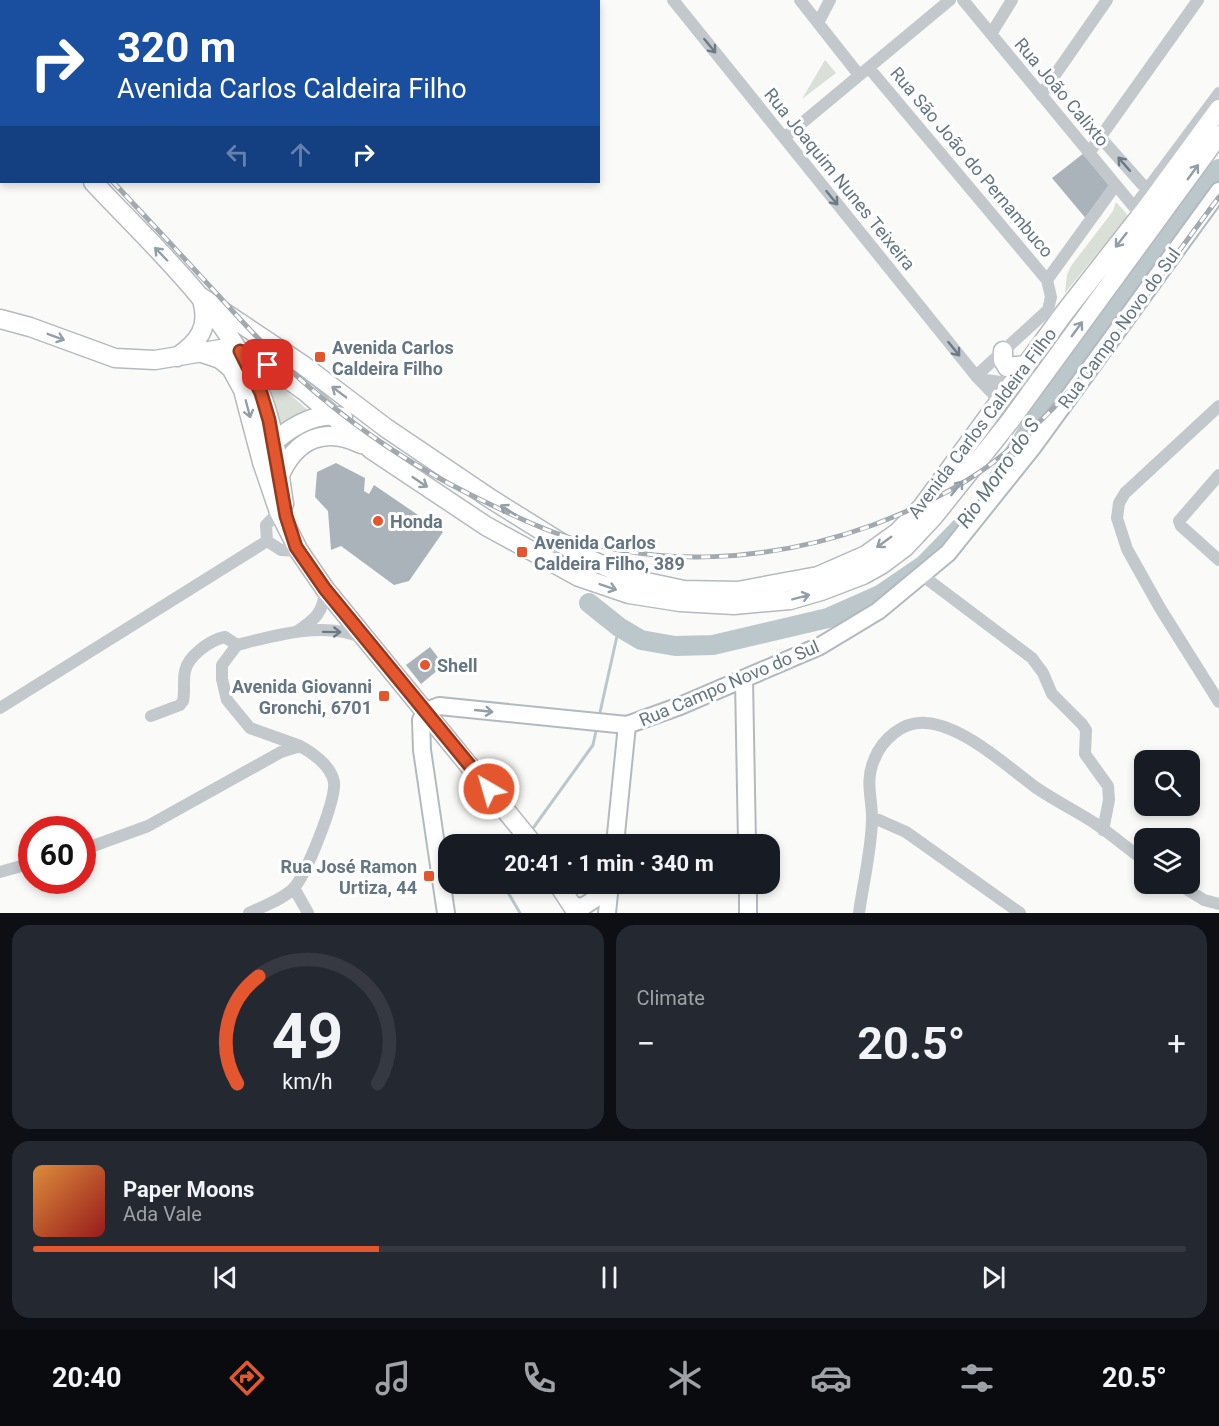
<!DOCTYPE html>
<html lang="en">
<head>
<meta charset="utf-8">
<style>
  :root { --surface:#171b24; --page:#242831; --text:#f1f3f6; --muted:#9ea1a6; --line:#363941; --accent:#e4572e }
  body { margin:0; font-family:Roboto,sans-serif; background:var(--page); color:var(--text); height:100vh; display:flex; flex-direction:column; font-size:22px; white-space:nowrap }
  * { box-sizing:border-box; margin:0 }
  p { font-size:20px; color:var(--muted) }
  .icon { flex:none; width:33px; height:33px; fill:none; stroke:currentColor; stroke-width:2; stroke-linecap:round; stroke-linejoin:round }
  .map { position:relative; height:913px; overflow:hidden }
  .panel { display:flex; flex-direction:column; gap:12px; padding:12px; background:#0d0f14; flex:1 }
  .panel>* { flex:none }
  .top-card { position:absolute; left:0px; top:0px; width:600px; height:183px; box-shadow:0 3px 9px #0003; background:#1a4fa0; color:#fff; overflow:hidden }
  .tools { position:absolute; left:1134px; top:750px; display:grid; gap:12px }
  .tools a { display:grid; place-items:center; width:66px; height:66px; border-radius:12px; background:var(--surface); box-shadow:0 3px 9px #0003; font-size:30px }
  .speed { position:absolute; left:18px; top:816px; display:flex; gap:12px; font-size:30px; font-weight:700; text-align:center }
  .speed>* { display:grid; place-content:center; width:78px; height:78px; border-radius:50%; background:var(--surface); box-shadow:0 3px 9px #0003; line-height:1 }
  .speed .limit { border:9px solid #d22; background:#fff; color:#111 }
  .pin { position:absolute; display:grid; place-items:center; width:51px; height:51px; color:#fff; margin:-26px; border-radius:12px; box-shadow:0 3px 9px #0006 }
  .me { position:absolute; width:66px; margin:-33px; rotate:322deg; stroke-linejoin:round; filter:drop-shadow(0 0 4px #0008) }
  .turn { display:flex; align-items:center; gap:21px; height:126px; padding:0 18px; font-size:27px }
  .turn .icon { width:78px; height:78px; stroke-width:2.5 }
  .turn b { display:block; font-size:42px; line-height:51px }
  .lanes { display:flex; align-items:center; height:57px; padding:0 18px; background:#0003; justify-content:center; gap:30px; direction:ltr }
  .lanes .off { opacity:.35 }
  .big { font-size:45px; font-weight:700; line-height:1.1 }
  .panel .card { flex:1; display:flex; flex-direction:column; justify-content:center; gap:9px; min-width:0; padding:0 21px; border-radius:18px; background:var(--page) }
  .panel .dial { align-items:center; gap:0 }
  .dial svg { height:156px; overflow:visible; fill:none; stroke:var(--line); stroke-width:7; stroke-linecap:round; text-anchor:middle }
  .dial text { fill:var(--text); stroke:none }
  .song { display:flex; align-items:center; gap:18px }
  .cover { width:72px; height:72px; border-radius:9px; background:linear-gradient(135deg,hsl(30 70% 55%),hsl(0 70% 35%)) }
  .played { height:6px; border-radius:3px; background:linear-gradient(90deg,var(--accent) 30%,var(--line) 30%) }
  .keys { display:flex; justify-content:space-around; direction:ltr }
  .heat { display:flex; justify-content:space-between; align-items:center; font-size:33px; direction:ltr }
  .panel .tiles { flex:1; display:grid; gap:12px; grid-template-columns:1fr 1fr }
  .card:last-child { grid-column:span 2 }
  .trip { position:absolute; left:438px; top:834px; width:342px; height:60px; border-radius:18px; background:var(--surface); box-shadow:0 3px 9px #0003; font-weight:700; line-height:60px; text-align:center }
  .tab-bar { display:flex; height:96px; justify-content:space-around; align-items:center; background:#090b0e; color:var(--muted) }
  .tab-bar .icon { width:42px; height:42px }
  .tab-bar .selected { color:var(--accent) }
  .tab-bar b { font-size:27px; color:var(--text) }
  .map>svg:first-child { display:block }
  .green { fill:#dadfd7 }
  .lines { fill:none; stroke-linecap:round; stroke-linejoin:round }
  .stream { stroke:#bbc7cb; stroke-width:3 }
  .river { stroke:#bbc7cb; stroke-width:20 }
  .building { fill:#aab3b9 }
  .secondary-casing { stroke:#b3babf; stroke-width:20 }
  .primary-casing { stroke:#b5babe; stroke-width:21 }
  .street { stroke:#c3c8cc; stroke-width:12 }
  .secondary { stroke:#fff; stroke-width:16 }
  .primary { stroke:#fff; stroke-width:18 }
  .rail-casing { stroke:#a2aab0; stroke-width:5 }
  .rail { stroke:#fff; stroke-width:3; stroke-dasharray:9; stroke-linecap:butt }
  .oneway { stroke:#6a7a87 }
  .oneway2 { stroke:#939fa8 }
  .route-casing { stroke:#94391e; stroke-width:15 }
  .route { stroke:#e4572e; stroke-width:10 }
  .poi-dot { fill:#e4572e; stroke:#fff; stroke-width:2 }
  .labels { text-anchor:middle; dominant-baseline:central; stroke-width:6; stroke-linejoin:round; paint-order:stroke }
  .street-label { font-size:18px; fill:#657683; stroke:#fff }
  .poi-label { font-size:18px; font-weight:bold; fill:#657683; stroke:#fff; text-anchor:start }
  .water-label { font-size:20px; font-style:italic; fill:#60757c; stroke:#fff }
</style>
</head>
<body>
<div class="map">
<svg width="1219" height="913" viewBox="0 0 1219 913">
  <rect width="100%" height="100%" fill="#fafaf8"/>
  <path class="green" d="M825 60 836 73 802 99Z
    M1116 202 1127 214 1126 218 1065 293 1067 275 1071 266 1113 211Z
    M279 385 309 411 300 413 281 426 269 392Z"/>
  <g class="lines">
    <path class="stream" d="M599 717 619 627
      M531 831 593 745 597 726
      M503 884 520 913"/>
    <path class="river" d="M998 479 1075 357 1219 169
      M589 603 619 627 641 640 675 646 713 645 828 618 880 595 924 565 964 524"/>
  </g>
  <path class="building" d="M1084 153 1112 186 1088 221 1052 178Z
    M336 463 365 478 364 491 369 494 374 485 443 532 409 581 394 585 341 546 331 550 328 511 315 497 317 472Z
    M430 647 444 665 421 684 406 665Z"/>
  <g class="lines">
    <g class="secondary-casing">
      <path id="secondary" d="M744 680 747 844
        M615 844 627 725
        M748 884V913
        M573 907 584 906 610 889
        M446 913 422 750 421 720 426 711 439 706 627 725 680 706 820 646 878 611 948 553 1032 448 1219 191
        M607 913 610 884"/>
    </g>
    <g class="primary-casing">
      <path id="primary" d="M4 2 9 0
        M80 2 85 0
        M0 29 2 28
        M0 73 2 75
        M93 182C154 247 224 309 260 392 275 427 278 467 284 504
        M201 297 303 365 386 428 491 499 584 557 637 580 684 590 738 591 818 576 866 555 898 532 922 507 1065 312 1148 206 1219 109
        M0 319 30 327 115 358 155 360 227 348 240 351 268 365 307 393 372 450 486 526 579 577 629 594 680 602 734 605 790 600 821 591 863 575 881 565 905 547 934 516 1010 421 1219 135
        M1003 351V360L1007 367 1026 365
        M202 353 220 359 231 368 243 390 262 462 279 512 299 551 325 589 533 844
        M177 357C199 342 210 327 202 300
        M267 449C285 430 315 410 343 417
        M280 475C296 439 325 426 361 444
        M558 884 577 913"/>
    </g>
    <path class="street" d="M673 0 976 376 1000 401
      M800 0 859 75
      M963 0 1134 207 1219 93
      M818 23 830 0
      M991 34 1012 0
      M869 68 1047 280
      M1041 95 1107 0
      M1100 137 1148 191
      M784 138 950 0
      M1089 153 1198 0
      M976 376 1048 310 1051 297 1047 280 1115 186
      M979 379 1014 384 1043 376
      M1219 406 1125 493 1119 503 1117 518 1127 549 1160 608 1219 702
      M1219 475 1179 521 1181 526 1219 560
      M279 512 266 525 267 541 281 550 299 551
      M923 576 1032 658 1043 673 1052 694 1082 724 1086 730 1085 754 1108 786 1109 800 1103 830
      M296 632C315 620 324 612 325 589
      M0 708 267 541
      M151 716 180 705 183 701C185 692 183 681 185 671 188 656 210 640 225 637L237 645
      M300 746 250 728 227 700 222 679V665L237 645C276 635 324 621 363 638
      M872 817 906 832 1020 913
      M82 850 148 826 281 752 300 746C313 753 331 766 334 782 336 800 306 876 293 889 281 900 264 906 249 913
      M0 872 32 863
      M1178 884 1204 900 1219 904
      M294 888 308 913
      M859 913C863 884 872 847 872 818 872 798 865 781 874 760 882 739 903 721 926 723 962 725 1007 766 1035 787 1054 800 1074 810 1093 822 1111 834 1127 848 1144 860"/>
    <use href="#secondary" class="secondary"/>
    <use href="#primary" class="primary"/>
    <g class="rail-casing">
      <path id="rail" d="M0 86H2
        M113 182C148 219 182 256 217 294 248 328 279 362 315 392 363 433 415 467 471 495 498 508 525 522 553 532 656 570 771 562 873 525 915 509 959 489 995 461 1086 390 1150 288 1219 197"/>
    </g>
    <use href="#rail" class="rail"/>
  </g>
  <defs><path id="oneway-shaft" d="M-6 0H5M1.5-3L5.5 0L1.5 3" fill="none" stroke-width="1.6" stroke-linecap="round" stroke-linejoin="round" transform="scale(1.5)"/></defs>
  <g class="oneway">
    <use href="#oneway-shaft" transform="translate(710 46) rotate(51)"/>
    <use href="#oneway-shaft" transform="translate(1124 164) rotate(-131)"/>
    <use href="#oneway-shaft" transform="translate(832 198) rotate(51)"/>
    <use href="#oneway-shaft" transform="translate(954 349) rotate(51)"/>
    <use href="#oneway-shaft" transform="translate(332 632) rotate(1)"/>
  </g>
  <g class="oneway2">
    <use href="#oneway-shaft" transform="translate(1193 172) rotate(-54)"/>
    <use href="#oneway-shaft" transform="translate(1121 240) rotate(128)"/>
    <use href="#oneway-shaft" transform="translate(161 254) rotate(-134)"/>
    <use href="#oneway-shaft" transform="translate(1077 329) rotate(-54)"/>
    <use href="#oneway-shaft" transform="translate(56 337) rotate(21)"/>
    <use href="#oneway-shaft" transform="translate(339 392) rotate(-143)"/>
    <use href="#oneway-shaft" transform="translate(248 409) rotate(75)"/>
    <use href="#oneway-shaft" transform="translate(420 482) rotate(34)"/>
    <use href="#oneway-shaft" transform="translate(957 488) rotate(-51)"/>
    <use href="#oneway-shaft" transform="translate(508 510) rotate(-147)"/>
    <use href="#oneway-shaft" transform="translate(884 542) rotate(144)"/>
    <use href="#oneway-shaft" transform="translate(608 587) rotate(19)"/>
    <use href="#oneway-shaft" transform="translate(801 597) rotate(-15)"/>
    <use href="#oneway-shaft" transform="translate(484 711) rotate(6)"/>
  </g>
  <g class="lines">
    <g class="route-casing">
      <path id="route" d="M268 365 240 351 261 393 269 420 286 516 296 547 325 589 489 789"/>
    </g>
    <use href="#route" class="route"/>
  </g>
  <g class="poi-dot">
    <rect x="314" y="351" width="12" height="12" rx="3"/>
    <circle cx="378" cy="521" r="6"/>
    <rect x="516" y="546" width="12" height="12" rx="3"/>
    <circle cx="425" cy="665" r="6"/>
    <rect x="378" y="690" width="12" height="12" rx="3"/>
    <rect x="423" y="870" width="12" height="12" rx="3"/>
  </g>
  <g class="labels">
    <g class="street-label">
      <text transform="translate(1062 92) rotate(50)">Rua João Calixto</text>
      <text transform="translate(972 162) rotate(50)">Rua São João do Pernambuco</text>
      <text transform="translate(840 179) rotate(51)">Rua Joaquim Nunes Teixeira</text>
      <text transform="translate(1119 328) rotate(-54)">Rua Campo Novo do Sul</text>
      <text transform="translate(982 423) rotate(-53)">Avenida Carlos Caldeira Filho</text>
      <text transform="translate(729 683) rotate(-23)">Rua Campo Novo do Sul</text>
    </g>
    <g class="poi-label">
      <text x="332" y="347">Avenida Carlos<tspan x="332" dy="21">Caldeira Filho</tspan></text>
      <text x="390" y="521">Honda</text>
      <text x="534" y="542">Avenida Carlos<tspan x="534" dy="21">Caldeira Filho, 389</tspan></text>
      <text x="437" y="665">Shell</text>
      <text x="372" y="686" text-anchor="end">Avenida Giovanni<tspan x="372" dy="21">Gronchi, 6701</tspan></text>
      <text x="417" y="866" text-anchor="end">Rua José Ramon<tspan x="417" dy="21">Urtiza, 44</tspan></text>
    </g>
    <g class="water-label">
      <text transform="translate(998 473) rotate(-55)">Rio Morro do S</text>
    </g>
  </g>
</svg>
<div class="tools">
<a><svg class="icon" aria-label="search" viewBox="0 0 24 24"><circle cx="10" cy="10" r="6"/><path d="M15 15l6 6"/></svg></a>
<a><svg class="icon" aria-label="layers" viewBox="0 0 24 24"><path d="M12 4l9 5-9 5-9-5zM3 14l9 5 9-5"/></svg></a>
</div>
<div class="speed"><div class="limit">60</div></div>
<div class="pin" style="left:268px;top:365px;background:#d93025"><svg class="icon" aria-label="arrive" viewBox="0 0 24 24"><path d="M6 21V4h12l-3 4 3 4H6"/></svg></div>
<svg class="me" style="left:489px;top:789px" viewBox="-20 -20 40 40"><circle r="17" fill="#e4572e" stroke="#fff" stroke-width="3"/><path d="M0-11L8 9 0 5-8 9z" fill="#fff"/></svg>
<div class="trip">20:41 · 1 min · 340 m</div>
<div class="top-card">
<div class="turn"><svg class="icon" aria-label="right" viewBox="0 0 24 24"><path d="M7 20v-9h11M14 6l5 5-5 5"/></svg><div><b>320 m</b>Avenida Carlos Caldeira Filho</div></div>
<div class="lanes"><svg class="icon off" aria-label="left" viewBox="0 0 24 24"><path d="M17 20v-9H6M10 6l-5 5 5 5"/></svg><svg class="icon off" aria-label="ahead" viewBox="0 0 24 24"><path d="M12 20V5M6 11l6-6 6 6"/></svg><svg class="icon" aria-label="right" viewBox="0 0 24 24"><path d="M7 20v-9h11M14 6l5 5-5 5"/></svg></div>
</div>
</div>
<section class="panel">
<div class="tiles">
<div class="card dial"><svg viewBox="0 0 100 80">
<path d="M14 69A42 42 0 1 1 86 69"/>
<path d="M14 69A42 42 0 0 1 25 14" stroke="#e4572e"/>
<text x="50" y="56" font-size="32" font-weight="700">49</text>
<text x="50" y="72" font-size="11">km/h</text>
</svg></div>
<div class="card"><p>Climate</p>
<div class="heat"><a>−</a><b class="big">20.5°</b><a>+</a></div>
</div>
<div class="card">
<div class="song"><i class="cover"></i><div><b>Paper Moons</b><p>Ada Vale</p></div></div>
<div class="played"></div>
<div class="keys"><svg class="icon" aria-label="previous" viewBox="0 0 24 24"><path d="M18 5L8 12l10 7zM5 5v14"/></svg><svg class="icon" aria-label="pause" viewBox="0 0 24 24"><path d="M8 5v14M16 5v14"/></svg><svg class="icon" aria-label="next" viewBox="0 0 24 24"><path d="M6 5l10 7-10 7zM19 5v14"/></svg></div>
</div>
</div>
</section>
<nav class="tab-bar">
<b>20:40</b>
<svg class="icon selected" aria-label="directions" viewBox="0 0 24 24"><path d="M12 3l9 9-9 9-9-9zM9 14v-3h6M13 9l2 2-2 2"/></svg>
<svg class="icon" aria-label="music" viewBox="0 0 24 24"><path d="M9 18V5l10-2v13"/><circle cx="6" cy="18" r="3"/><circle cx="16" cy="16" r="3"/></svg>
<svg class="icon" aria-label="phone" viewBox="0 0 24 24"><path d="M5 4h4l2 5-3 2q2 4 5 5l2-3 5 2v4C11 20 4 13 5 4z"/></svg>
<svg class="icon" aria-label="climate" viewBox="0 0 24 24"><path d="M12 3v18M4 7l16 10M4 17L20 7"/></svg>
<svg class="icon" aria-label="car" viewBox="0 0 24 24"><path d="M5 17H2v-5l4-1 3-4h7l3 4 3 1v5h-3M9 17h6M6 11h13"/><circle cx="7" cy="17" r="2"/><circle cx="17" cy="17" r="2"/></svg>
<svg class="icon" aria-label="filters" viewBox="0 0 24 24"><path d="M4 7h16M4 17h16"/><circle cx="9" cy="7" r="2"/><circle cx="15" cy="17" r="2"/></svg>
<b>20.5°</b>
</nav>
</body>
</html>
